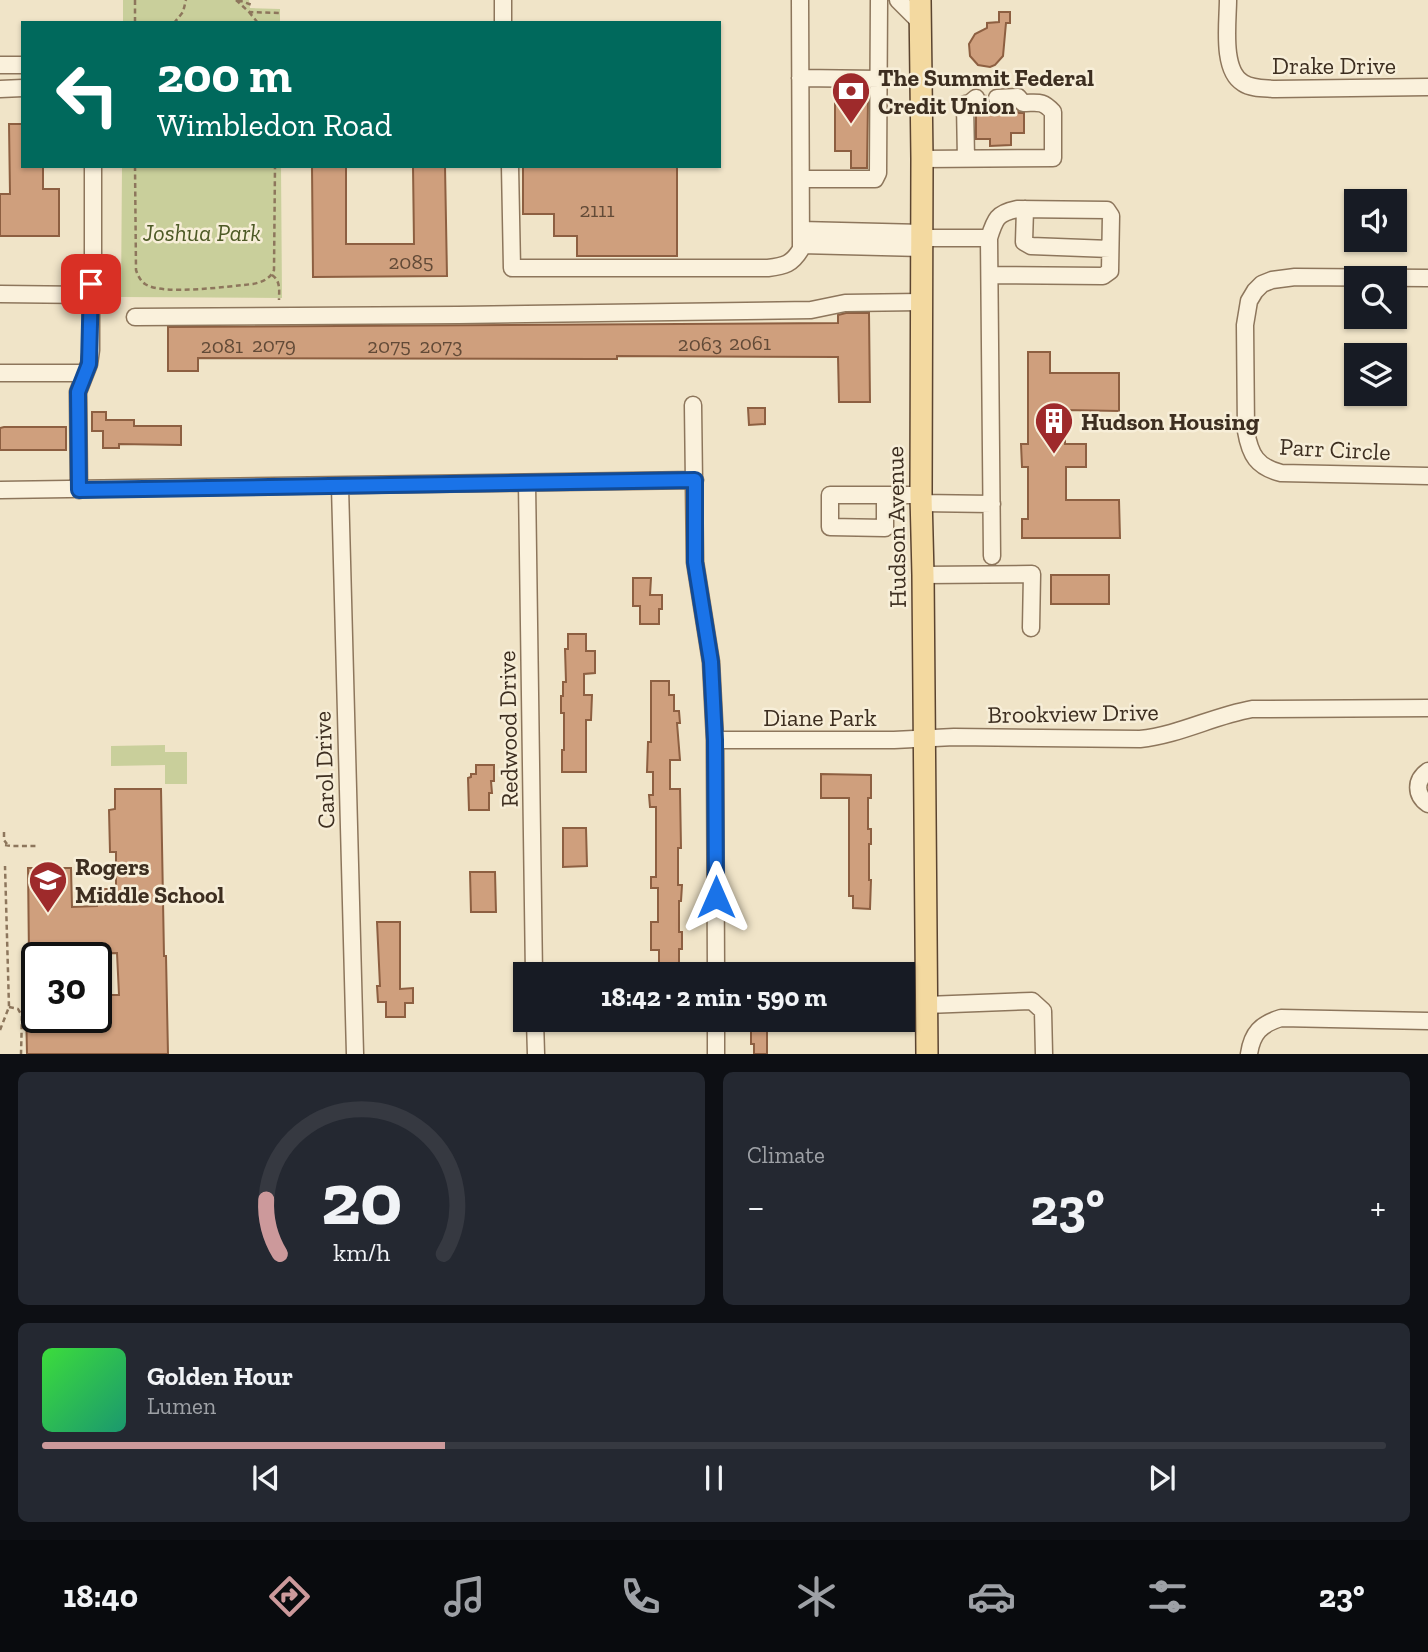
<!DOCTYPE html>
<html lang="en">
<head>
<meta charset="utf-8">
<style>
  :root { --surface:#171b24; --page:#242831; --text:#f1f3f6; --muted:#9ea1a6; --line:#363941; --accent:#cc999b }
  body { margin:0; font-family:"Zilla Slab",serif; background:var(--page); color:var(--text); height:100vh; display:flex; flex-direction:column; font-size:26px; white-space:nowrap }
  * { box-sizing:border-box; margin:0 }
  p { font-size:23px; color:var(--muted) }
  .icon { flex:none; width:38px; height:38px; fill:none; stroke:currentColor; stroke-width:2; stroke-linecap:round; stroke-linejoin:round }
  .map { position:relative; height:1054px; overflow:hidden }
  .side { display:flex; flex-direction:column; gap:18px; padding:18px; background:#0d0f14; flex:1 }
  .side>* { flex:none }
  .banner { position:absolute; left:21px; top:21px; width:700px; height:147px; border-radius:0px; box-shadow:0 2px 5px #0004; background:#00695c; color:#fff; overflow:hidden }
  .buttons { position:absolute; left:1344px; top:189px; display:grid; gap:14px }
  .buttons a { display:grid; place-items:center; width:63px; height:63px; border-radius:0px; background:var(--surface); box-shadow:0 2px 5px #0004; font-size:35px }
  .speed { position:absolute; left:21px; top:942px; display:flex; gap:14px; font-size:35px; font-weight:700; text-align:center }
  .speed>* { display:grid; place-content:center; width:91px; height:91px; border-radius:50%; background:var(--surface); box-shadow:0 2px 5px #0004; line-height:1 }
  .speed .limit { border:4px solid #111; border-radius:10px; background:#fff; color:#111 }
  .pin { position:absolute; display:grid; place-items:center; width:60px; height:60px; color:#fff; margin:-30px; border-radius:14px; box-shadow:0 4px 10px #0006 }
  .me { position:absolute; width:77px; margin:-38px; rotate:0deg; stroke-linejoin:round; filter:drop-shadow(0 0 5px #0008) }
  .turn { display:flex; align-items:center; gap:24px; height:147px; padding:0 21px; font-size:32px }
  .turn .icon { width:91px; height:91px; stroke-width:2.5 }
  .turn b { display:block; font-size:49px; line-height:60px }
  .big { font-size:52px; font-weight:800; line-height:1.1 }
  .side .card { flex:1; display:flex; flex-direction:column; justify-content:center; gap:10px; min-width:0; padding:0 24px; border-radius:10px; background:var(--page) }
  .side .dial { align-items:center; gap:0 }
  .dial svg { height:182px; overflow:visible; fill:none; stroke:var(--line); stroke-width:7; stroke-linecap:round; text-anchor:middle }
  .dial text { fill:var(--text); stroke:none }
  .song { display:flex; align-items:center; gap:21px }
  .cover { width:84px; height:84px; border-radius:10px; background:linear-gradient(135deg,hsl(120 70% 55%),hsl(160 70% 35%)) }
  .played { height:7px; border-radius:4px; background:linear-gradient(90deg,var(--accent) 30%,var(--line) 30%) }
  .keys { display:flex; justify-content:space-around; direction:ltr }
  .heat { display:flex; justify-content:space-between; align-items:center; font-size:38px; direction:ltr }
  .side .tiles { flex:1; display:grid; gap:18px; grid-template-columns:1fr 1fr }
  .card:last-child { grid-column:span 2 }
  .trip { position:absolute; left:513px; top:962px; width:402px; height:70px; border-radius:0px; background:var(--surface); box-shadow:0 2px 5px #0004; font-weight:800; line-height:70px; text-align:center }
  .tabs { display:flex; height:112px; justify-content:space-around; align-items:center; background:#090b0e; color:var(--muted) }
  .tabs .icon { width:49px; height:49px }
  .tabs .current { color:var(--accent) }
  .tabs b { font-size:32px; color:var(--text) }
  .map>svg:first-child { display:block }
  .green { fill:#c9cf9b }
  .building { fill:#cf9f7d; stroke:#8d5f41; stroke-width:2 }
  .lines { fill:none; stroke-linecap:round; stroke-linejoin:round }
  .minor-tunnel { stroke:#ccc0a6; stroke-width:16; stroke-dasharray:16 8; stroke-linecap:butt }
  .minor-casing { stroke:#8d765c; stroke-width:19 }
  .major-casing { stroke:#5b4430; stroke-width:24 }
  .path { stroke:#8d765c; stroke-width:2.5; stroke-dasharray:5 3.5; stroke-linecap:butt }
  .minor { stroke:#faf1dc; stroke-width:16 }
  .major { stroke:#f3d9a0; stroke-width:21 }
  .route-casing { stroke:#114b97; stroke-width:18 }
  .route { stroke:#1a73e8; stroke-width:12 }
  .labels { text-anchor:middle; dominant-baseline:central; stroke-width:5; stroke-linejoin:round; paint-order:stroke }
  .number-label { font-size:21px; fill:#624a37 }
  .street-label { font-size:24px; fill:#3d2e20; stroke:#f7eed8 }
  .poi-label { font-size:24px; font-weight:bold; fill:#3d2e20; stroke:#f7eed8; text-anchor:start }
  .park-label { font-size:24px; font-style:italic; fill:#4d5a26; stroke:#f7eed8 }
</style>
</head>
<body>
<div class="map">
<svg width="1428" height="1054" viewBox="0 0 1428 1054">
  <rect width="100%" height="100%" fill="#f0e4c8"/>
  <path class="green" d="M123 0H249L250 8 280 9V23H123Z
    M122 166H281L282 298 121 297Z
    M165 745V752H187V784H165V765L111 766V746Z"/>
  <path class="building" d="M999 12H1010V23H1006L1003 56 995 65 990 67 978 65 970 56 969 44 975 34 987 28V23L999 22Z
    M986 97 989 104 997 109H1015L1019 113H1024V133H1011V145L990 146V139H976V112L983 106Z
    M835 98 868 99 867 168H851V151H835Z
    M9 124H23V166H43V189H59V236H0V194H10Z
    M312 166H346V244H414L413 166H445L447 276 313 277Z
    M523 166H677V256H577V236H554V214H523Z
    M846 313H869L870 402H839L838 357 617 356V359H592L198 358V371H168V327L838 323V315Z
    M1028 352H1050V373H1119V411L1065 410V444H1086V467H1066V500H1119L1120 538H1022V519H1028V467H1022L1021 444H1028Z
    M748 408H765V424L749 425Z
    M92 412H106V420H134V426H181V445L119 444V448H103V431H92Z
    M4 427H66V450H0V428Z
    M1051 575H1109V604H1051Z
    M633 578H651L650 595H662V609H659V624H640V606H633Z
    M568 634H586V651H595V673L584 674V695H592L591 720H586V772H562V750H564V713H561V696H563V682H566L565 649H568Z
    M651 681H669V695H674V711H679L680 723H677L680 760H670V789H680L681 848H678V885H682L681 901H679V932H682V949H679V963H659V950H651V922H658V888H651V877H656V807H650L649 795H653V772H647L648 742H651Z
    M476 765H494V781H491L492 793H489V810H469L468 778 471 777V774H476Z
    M821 774 871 775V798H868V829H871V844H869V880H871L870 909 853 908V896H849V798H821Z
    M115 789H161L164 956H166L168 1054H27L26 1006H23V998L37 983V1017H96V995H119L117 953 75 954V957H29L28 868H71L72 907 97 906V900H103V889H116V852H110L109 810 115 809Z
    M563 828H586L587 866 563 867Z
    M470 872H495L496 912H471Z
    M377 922H400V989L413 988V1003H405V1017H386V1002H378L377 986H380Z
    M751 1023H767V1054H754V1044H751Z"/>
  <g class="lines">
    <path class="minor-tunnel" d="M976 108H997"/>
    <g class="minor-casing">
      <path id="minor" d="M898 0 920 22
        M1228 0C1228 22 1221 70 1243 83 1252 89 1265 88 1275 89L1428 87
        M503 23V0
        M0 65H23
        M800 78 880 79
        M0 89 23 88
        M922 159 1053 158V112C1042 100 1038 103 1023 103L1018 97 997 98
        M966 159 965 104 970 103 976 98
        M510 166 512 268H768C785 266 792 264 801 249L800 0
        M801 179H875L878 173 879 0
        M1025 209 1024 242 1031 246 1110 249
        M801 230 922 233
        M922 238H989
        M801 245 922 248
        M990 275 1103 276 1110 271 1111 216 1107 210 1017 209C997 213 995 219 989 238L992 556
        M1428 278 1295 277 1272 280 1262 284 1255 291 1249 301 1245 325 1246 431C1250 455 1257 467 1281 473L1428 476
        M0 294 91 295
        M135 317 458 315 811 310 845 303 921 302
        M0 373H85
        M693 405 695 562 711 662 715 740 716 975
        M527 483 534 975
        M340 486 355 1054
        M0 490 695 480
        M79 490 78 392 89 364 91 350V295L93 270V166
        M885 495V528L830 527V495H921
        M921 503 992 504
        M923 575 1032 574 1031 628
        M715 740H894L954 737 1140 739C1179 735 1213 716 1252 709L1428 708
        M1428 771C1415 780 1415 795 1428 804
        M926 1005 1032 1001 1043 1011 1044 1054
        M535 1020 536 1054
        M716 1020V1054
        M1249 1054C1252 1033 1261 1024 1281 1018L1428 1021"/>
    </g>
    <g class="major-casing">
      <path id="major" d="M920 0 922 159 921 495 923 575 927 1054"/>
    </g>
    <path class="path" d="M135 0V23
      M236 0 249 12 280 13
      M238 0 252 5
      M249 12 258 23
      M174 23 183 12 186 0
      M135 166 136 270C138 276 140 280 145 284 163 296 230 286 253 284 262 282 270 279 274 270L275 166
      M272 275C281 281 279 291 279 300
      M4 832V840L7 844
      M5 845 12 846H38
      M9 1007 18 1009 22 1016 21 1054
      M0 1030 9 1007 5 866"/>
    <use href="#minor" class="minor"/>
    <use href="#major" class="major"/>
  </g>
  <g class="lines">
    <g class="route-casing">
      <path id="route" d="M91 284 89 364 78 392 79 490 695 480V562L711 662 715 740 716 897"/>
    </g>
    <use href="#route" class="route"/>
  </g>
  <defs>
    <g id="bank-pin" transform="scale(2.0125)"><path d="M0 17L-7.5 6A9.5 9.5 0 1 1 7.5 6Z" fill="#9e2a2b" stroke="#f7eed8"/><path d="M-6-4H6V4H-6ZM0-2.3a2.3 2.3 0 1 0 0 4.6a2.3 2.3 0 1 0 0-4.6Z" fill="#fff"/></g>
    <g id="building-pin" transform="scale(2.0125)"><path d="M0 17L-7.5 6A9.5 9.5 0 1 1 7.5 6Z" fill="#9e2a2b" stroke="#f7eed8"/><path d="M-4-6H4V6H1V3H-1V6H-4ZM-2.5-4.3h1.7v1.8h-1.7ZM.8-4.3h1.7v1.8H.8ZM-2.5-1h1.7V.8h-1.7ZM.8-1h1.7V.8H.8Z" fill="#fff"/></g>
    <g id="school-pin" transform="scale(2.0125)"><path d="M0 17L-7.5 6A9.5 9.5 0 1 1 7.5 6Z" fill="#9e2a2b" stroke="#f7eed8"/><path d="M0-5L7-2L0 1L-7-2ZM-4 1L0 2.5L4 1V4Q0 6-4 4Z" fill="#fff"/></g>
  </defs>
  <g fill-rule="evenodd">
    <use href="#bank-pin" x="851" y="91"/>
    <use href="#building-pin" x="1054" y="421"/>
    <use href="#school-pin" x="48" y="880"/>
  </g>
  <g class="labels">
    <g class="number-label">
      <text x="597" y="209">2111</text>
      <text x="411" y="261">2085</text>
      <text x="750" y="342">2061</text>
      <text x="700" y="343">2063</text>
      <text x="274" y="344">2079</text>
      <text x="222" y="345">2081</text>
      <text x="389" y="345">2075</text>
      <text x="441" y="345">2073</text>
    </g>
    <g class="street-label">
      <text x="1334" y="65">Drake Drive</text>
      <text transform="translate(1335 449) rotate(3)">Parr Circle</text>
      <text transform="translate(896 527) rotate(-91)">Hudson Avenue</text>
      <text transform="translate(1073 713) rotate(-1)">Brookview Drive</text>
      <text x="820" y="717">Diane Park</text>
      <text transform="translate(508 729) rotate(-91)">Redwood Drive</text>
      <text transform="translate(324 770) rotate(-92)">Carol Drive</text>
    </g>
    <g class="poi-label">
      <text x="878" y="77">The Summit Federal<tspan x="878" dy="28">Credit Union</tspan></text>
      <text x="1081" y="421">Hudson Housing</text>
      <text x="75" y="866">Rogers<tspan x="75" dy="28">Middle School</tspan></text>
    </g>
    <g class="park-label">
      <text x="202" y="232">Joshua Park</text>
    </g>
  </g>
</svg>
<div class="buttons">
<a><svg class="icon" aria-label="sound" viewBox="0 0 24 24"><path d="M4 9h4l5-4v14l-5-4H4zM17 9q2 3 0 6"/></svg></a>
<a><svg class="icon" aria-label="search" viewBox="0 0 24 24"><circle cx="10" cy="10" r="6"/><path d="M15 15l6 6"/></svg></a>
<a><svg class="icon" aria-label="layers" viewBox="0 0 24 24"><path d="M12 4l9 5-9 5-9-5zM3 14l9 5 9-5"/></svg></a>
</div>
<div class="speed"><div class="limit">30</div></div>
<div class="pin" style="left:91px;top:284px;background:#d93025"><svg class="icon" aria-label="arrive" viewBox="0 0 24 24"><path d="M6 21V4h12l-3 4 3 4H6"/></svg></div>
<svg class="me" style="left:716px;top:897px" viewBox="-20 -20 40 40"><path d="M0-17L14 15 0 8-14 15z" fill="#1a73e8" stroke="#fff" stroke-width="4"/></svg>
<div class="trip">18:42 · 2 min · 590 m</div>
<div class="banner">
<div class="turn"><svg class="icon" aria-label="left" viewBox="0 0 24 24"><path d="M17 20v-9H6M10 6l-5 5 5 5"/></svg><div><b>200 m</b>Wimbledon Road</div></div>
</div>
</div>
<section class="side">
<div class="tiles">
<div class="card dial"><svg viewBox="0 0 100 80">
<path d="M14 69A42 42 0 1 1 86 69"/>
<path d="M14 69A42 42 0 0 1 8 45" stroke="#cc999b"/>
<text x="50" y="56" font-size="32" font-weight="700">20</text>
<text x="50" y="72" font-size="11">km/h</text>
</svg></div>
<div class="card"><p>Climate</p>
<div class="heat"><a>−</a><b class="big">23°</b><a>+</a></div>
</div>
<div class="card">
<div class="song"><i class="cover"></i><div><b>Golden Hour</b><p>Lumen</p></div></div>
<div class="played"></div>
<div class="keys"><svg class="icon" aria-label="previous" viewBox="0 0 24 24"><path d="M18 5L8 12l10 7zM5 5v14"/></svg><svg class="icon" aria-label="pause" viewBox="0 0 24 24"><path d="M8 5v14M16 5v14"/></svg><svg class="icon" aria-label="next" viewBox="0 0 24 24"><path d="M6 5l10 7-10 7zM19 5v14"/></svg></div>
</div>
</div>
</section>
<nav class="tabs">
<b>18:40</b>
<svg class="icon current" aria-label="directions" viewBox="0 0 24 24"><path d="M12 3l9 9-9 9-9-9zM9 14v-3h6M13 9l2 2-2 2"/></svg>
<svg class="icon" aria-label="music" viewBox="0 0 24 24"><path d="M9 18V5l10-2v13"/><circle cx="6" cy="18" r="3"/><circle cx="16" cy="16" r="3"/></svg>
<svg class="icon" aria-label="phone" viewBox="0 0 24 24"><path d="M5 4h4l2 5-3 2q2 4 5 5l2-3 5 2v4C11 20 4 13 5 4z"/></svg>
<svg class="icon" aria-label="climate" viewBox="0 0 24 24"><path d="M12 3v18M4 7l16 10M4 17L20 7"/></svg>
<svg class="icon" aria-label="car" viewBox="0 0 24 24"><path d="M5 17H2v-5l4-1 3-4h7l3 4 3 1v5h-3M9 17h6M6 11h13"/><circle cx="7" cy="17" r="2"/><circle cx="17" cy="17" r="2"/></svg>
<svg class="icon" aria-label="filters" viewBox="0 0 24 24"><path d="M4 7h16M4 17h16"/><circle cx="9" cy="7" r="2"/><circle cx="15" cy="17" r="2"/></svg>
<b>23°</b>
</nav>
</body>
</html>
